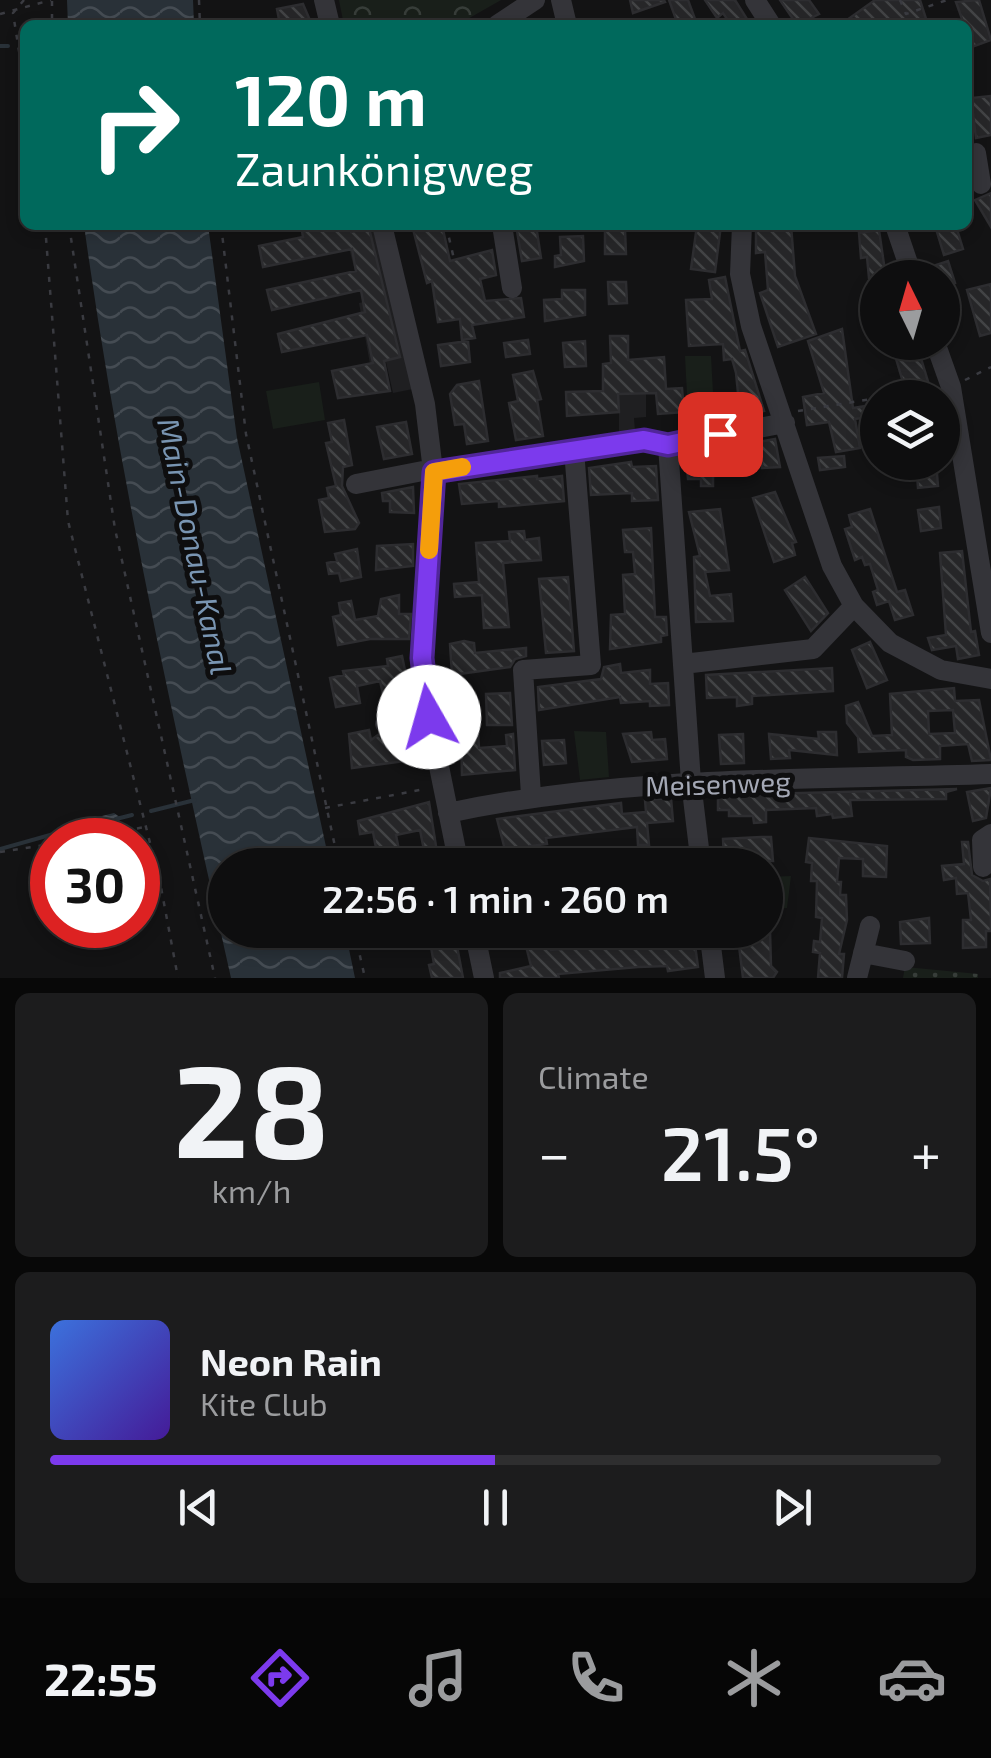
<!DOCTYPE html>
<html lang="en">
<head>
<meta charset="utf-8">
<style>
  :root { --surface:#0e0e0f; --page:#1c1c1d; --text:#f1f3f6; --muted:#9b9c9e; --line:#2e2e2f; --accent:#7c3aed }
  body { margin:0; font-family:"Exo 2",sans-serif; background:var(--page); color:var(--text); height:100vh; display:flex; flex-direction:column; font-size:38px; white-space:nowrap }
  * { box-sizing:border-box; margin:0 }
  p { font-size:32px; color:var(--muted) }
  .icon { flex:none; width:55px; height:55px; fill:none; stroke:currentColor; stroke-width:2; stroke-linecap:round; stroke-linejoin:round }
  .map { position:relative; height:978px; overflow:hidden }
  .side { display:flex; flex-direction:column; gap:15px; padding:15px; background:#080808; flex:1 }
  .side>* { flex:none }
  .banner { position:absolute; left:20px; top:20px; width:952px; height:210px; border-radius:15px; box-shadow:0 5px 15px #0003,0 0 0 2px var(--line); background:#00695c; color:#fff; overflow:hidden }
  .needle { width:65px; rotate:355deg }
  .fabs { position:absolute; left:860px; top:260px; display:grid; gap:20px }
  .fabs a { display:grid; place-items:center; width:100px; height:100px; border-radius:50%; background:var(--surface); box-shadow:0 5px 15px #0003,0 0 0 2px var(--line); font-size:50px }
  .speed { position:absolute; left:30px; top:818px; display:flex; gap:20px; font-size:50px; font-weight:700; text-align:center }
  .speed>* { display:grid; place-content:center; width:130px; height:130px; border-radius:50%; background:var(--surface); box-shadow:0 5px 15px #0003,0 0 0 2px var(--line); line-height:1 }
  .speed .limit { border:15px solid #d22; background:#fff; color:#111 }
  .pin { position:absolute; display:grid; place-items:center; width:85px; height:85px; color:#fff; margin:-42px; border-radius:20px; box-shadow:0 5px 15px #0006 }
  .me { position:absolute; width:110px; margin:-55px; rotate:353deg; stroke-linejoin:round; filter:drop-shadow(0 0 8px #0008) }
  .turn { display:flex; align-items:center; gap:35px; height:210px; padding:0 50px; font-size:45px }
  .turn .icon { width:130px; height:130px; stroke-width:2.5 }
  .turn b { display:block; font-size:70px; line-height:85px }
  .big { font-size:75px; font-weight:600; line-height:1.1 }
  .side .card { flex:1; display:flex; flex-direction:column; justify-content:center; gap:15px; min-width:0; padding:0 35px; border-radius:15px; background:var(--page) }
  .side .dial { align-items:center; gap:0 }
  .dial b { font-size:130px; line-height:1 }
  .song { display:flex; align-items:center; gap:30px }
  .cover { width:120px; height:120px; border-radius:15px; background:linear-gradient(135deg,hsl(220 70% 55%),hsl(260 70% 35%)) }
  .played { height:10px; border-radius:5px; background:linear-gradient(90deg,var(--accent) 50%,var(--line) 50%) }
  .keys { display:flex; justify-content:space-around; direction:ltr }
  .heat { display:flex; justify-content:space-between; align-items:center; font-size:55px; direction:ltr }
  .side .tiles { flex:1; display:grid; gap:15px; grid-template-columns:1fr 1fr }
  .card:last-child { grid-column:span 2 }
  .trip { position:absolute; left:208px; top:848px; width:575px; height:100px; border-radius:50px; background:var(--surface); box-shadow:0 5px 15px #0003,0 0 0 2px var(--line); font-weight:600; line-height:100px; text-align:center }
  .tabs { display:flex; height:160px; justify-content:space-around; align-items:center; background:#060606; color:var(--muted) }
  .tabs .icon { width:70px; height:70px }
  .tabs .selected { color:var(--accent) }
  .tabs b { font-size:45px; color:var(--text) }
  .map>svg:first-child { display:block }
  .built { fill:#1f1f21 }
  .grass { fill:#191f1a }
  .park { fill:url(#park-crowns) }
  .garden { fill:url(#garden-dots) }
  .water { fill:url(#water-waves) }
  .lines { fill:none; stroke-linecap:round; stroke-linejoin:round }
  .stream { stroke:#293138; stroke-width:4 }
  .building { fill:url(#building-back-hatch); stroke:#2d2d30; stroke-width:2.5; fill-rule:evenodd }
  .path { stroke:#3a3b41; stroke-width:2.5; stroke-dasharray:5 8; stroke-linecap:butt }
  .minor { stroke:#343439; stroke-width:20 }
  .route-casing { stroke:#51269a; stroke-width:25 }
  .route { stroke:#7c3aed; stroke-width:18 }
  .slow { stroke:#f59e0b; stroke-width:18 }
  .labels { text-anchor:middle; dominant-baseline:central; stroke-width:10; stroke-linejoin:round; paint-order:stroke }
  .street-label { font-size:28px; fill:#a4a8b5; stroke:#0e0e0f }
  .water-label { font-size:30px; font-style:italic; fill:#7995b2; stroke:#0e0e0f }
</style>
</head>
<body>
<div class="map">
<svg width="991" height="978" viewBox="0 0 991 978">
  <defs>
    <pattern id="park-crowns" width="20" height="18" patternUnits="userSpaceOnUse" patternTransform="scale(2.5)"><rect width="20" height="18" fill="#191f1a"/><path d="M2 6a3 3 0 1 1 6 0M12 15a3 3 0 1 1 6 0" fill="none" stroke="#373d39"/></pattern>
    <pattern id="garden-dots" width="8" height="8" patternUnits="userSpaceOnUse" patternTransform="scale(2.5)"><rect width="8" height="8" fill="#191f1a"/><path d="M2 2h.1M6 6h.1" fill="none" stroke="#373d39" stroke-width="1.8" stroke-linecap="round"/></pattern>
    <pattern id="water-waves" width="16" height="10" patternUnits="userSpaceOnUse" patternTransform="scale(2.5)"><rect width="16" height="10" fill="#293138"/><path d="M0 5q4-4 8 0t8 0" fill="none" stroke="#454c53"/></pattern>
    <pattern id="building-back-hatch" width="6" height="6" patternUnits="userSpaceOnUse" patternTransform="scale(2.5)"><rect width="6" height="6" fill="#262628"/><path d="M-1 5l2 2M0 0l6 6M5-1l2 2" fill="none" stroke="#424345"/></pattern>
  </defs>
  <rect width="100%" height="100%" fill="#131314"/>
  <path class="built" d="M343 225H372L413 389 393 393 386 362 370 364 359 303 363 302Z
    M646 374V417L634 418 635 431 619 433V412L607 395Z"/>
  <path class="grass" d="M685 356H711L715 429 689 434Z
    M319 382 325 420 273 429 266 391Z
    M574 731 606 732 609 777 580 780Z
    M791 876 787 908 765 910V877Z"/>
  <path class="park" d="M339 0H501L457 25H344Z"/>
  <path class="garden" d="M905 967 978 974V978H903Z"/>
  <path class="water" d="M67 0H193L194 25H68Z
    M84 225H208L237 438 330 865H225V930H345L355 978H231C175 728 119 479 84 225Z
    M114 813 121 818 117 824 80 831 77 827 78 822Z"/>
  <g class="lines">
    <path class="stream" d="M0 46H8
      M24 46H25
      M151 811 195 800
      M116 819 132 815
      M0 849 82 826"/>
  </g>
  <path class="building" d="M630 0H664L665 2 633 13Z
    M669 0H688L695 19 678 25Z
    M705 0H735L747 19 731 25 723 13 717 18Z
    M780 0H809L819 14 797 25Z
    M875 0H920L928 25H840Z
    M979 0 991 40 972 47 956 2Z
    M303 4 312 25H280L277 9Z
    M991 96V135L976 138 971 98Z
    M991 193V227L975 200Z
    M301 225H350L351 232 369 228 400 357 384 361 390 391 338 398 332 371 373 363 367 335 282 352 278 334 365 312 361 290 272 310 267 290 356 271 352 249 263 267 259 246 303 237Z
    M412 225H442L450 261 492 250 496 275 480 279 485 301 521 298 524 317 472 325 475 338 462 340 460 319 438 322 432 281 427 283Z
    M516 225H536L541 258 522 261Z
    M697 225H721L715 272 691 269Z
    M756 225H791L795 276 816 334 778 347 760 293 768 290 765 252 756 253Z
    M956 226 963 249 944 255 937 232Z
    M625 229 626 254H605V230Z
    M879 230 886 278H869L867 257 861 258 859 233Z
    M583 236 584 261 555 267V256L561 255 560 237Z
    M948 261 955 283 944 287 936 265Z
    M725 277 740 351 745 350 764 411 740 413 736 373 732 359 724 360 723 344 689 346 686 300 712 299 709 280Z
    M608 282H626L627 303 609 304Z
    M991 284V333L980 336 967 290Z
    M562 290H585V315L545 321 544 300 562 299Z
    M842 329 853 408 866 406 868 417 855 419 860 448 836 452 829 422 807 425 803 397 824 393 808 341Z
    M610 336H628V360L664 357 666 389 682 388 684 412 658 414 656 393 618 394 619 412 567 416 566 392 603 391V364L611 363Z
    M528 340 530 354 506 357 504 343Z
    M468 341 470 362 441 366 438 345Z
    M585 341 586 366 565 367 563 343Z
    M891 342H916L933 398H915L912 380 903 382Z
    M533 371 541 399 537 400 543 436 516 440 509 403 518 401 513 375Z
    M479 381 488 441 467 444 464 424 455 425 450 394 457 385Z
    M344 420 352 465 343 467 342 486 359 523 355 529 325 532 319 500 329 498 327 488 336 486 326 443 332 442 328 423Z
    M406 422 412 454 384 459 377 427Z
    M775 439 780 467 762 468V460L733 462 734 475 713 476V486H701V479H688L686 456 753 447V443Z
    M844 456 845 467 820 470 818 458Z
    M631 462 632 467 656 466 658 500 632 501V493L591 495 589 468Z
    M916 462H936L938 486 918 488Z
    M537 476V479L562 476 564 501 499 507V501L462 504 459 484Z
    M413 487 414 513 390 512V501H383L382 493Z
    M775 492 796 542 792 543 795 555 774 562 753 498Z
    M939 507 941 528 921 531 918 510Z
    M720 509 729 570 705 572 710 596 731 594 733 621 696 622 694 557 700 556 689 512Z
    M870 509 897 592 905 590 913 615 895 620 889 601 877 605 873 592 878 590 870 564 865 565 862 557 855 560 845 529 852 527 849 515Z
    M651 528 655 617H666L667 635 661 636V642L610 649 611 615 625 614 623 575 635 574 633 552H625L623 530Z
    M524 531 525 540 539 538 541 560 503 563 509 627 484 628 482 595 455 597 454 584 479 582 476 543 510 541 509 532Z
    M413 544V566L376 570 377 546Z
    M357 549 361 577 341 581 339 573 329 574 327 563 337 561 335 554Z
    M962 551 971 632 975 631 979 655 958 659 956 646 932 650 928 638 946 635 940 553Z
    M568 577 574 651 546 653 539 579Z
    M805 577 828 613 811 631 785 590Z
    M399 595V614H411L409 639H370L338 645 333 617 341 615 339 603 351 601 355 620 378 616 381 599Z
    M464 641 474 643 475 653 526 648V656L515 659 510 667 452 675 450 644Z
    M870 642 887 680 867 688 852 650Z
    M402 656 409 689 383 694 380 681 357 686 360 703 336 707 330 678 344 675 343 671 388 666 387 659Z
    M620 664 621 673 650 670V684L668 683 669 705 650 706V701L621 703 620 697 539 710 538 687 601 679 604 667Z
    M832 668 833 691 752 696V704L737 706V697L707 698 706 675Z
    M954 688 955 701 979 700 991 760 972 761 968 744 940 746V759L913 760 906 757V750L859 752 858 737 847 723 846 706 858 702 872 736 892 735 890 694ZM953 710 955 733 929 734 928 711Z
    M510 693 512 725H487L486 694Z
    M369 730 371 740 378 735 417 733 420 759 352 768 349 734Z
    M461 731H478L479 748 507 746 506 735 513 734 515 770 462 775Z
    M651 732 652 740 665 739 667 759 632 762 623 734Z
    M818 732H836L837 755 789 750 790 758 771 759 769 734 819 739Z
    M743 734 744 763 721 764 719 735Z
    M564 740 566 763 544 765 542 741Z
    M991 788 986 818 973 821 967 792Z
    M957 789 946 792V799L850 800 852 816 833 818 832 814 817 816 816 808 766 810V822L754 823 753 816H729V810H718V795Z
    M671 798 673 821 647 823 649 845H638L637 827 546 838 547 844 530 846 534 865H509L497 819 621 803 622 814 646 812 645 800Z
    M429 802 439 865H427L420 830 396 835 401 860 379 864 373 832 360 834 358 821Z
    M761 837H771L773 861 724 860 723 839Z
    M809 838 887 846 886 877 863 876V859L839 858 837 882H841L840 895H846L847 920 839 954H844L842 978H818L820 953 813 952 814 941 820 942 822 918 816 917 817 881H811L812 863 806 862Z
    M962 842H968L972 875 983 881 990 879 991 931H986V947L963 948V920H971L968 893 957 894 956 878 944 880 942 866 964 864Z
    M929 918 930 943 901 944 900 922Z
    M428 930H454L463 978H432L429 965 434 964Z
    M693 930 698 967 668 971 667 966 638 967 558 974 559 978H500V973L531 966 524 938 547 933 551 950 664 941 662 932Z
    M737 930H770L771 966 777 972 773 978H743Z"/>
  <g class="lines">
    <path class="path" d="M24 0 13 13 25 89
      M199 0 200 25
      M900 0 906 14 947 0
      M52 1V25
      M0 14 51 0
      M45 225 68 521 160 882 178 978
      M69 225 115 529 215 978
      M221 225 246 434 339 865
      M446 225 454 259
      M965 380 991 367
      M881 398 934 389
      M798 411 878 398
      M325 808 425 789
      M73 840 145 827
      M0 852 52 844
      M600 865 630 861
      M354 930 365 978
      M572 943 600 937 655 936 660 930"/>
    <path class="minor" d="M324 0 330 25
      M561 0 567 25
      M755 0 771 25
      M497 25 535 0
      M976 153 981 184
      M382 225 425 404 433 471 422 658 429 717 459 865
      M502 225 512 288
      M742 225 740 274 751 326 832 566 854 606 890 643 941 670 991 679
      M895 225 913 278
      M935 342 951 387 991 633
      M668 445 691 782 701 865
      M433 471 644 440 668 445 785 423
      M356 484 433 469
      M683 664 813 649 854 606
      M385 724 429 717
      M531 795 523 670 591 665 574 450
      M448 813C626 775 809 780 991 774
      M983 867 982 840 991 834
      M474 930 484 978
      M709 930 715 978
      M863 953 905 961
      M857 978 870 926"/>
  </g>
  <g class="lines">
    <g class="route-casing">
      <path id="route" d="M429 717 422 658 434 472 644 440 668 445 720 434"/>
    </g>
    <use href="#route" class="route"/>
    <path class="slow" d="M429 550 434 472 462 467"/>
  </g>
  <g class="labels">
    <g class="street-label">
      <text transform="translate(718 783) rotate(-2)">Meisenweg</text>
    </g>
    <g class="water-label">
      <text transform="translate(196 546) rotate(78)">Main-Donau-Kanal</text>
    </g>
  </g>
</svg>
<div class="fabs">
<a><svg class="needle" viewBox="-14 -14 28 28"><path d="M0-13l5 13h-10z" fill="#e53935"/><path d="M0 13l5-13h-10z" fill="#9b9c9e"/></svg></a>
<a><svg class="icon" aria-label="layers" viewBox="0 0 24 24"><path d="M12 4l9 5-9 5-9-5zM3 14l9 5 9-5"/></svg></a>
</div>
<div class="speed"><div class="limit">30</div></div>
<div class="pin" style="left:720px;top:434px;background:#d93025"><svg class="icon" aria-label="arrive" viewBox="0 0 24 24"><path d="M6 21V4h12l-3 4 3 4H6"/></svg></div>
<svg class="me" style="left:429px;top:717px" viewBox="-20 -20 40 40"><circle r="19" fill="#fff"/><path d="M0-13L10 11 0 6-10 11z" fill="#7c3aed"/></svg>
<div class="trip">22:56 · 1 min · 260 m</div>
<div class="banner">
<div class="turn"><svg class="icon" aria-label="right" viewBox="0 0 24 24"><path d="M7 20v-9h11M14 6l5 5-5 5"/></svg><div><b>120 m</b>Zaunkönigweg</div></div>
</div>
</div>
<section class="side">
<div class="tiles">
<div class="card dial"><b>28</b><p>km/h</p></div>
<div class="card"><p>Climate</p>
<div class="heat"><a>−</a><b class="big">21.5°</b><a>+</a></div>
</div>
<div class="card">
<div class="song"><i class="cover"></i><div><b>Neon Rain</b><p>Kite Club</p></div></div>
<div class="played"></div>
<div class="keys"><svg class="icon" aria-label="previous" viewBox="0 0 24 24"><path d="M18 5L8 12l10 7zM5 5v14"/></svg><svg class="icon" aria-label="pause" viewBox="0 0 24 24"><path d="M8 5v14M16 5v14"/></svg><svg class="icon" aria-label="next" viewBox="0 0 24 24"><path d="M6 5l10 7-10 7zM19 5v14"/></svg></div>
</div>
</div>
</section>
<nav class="tabs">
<b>22:55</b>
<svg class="icon selected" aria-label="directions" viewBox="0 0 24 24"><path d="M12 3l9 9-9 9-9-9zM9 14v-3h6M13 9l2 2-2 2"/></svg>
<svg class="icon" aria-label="music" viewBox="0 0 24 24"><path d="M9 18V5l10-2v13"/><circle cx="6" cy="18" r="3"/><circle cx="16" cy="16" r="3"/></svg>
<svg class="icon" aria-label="phone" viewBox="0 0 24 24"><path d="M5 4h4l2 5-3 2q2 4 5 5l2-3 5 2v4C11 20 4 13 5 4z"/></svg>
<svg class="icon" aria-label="climate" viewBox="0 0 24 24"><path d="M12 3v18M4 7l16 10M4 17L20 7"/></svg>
<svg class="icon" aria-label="car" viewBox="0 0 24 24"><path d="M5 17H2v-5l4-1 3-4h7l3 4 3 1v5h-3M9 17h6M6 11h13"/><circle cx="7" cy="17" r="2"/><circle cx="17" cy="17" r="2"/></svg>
</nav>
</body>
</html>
